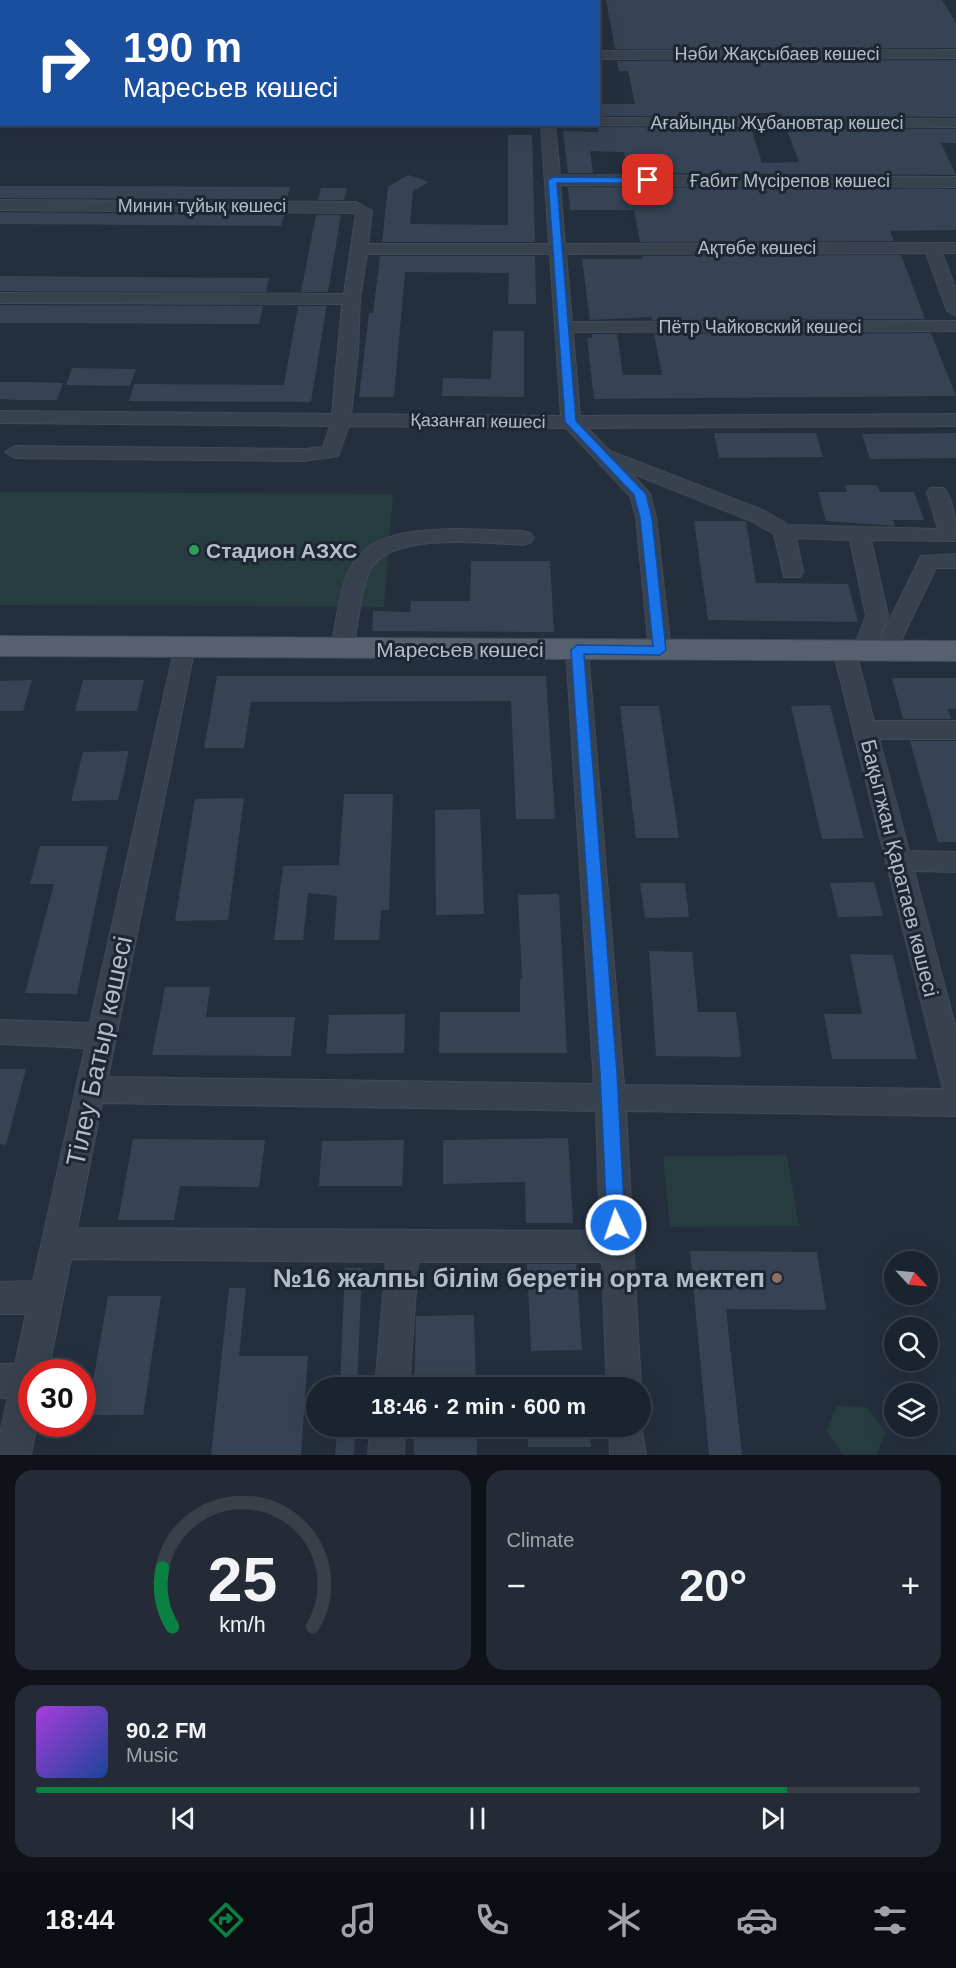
<!DOCTYPE html>
<html lang="en">
<head>
<meta charset="utf-8">
<style>
  :root { --surface:#1b232e; --page:#242b36; --text:#f1f3f6; --muted:#a0a4aa; --line:#39404a; --accent:#0b8043 }
  body { margin:0; font-family:Arial,sans-serif; background:var(--page); color:var(--text); height:100vh; display:flex; flex-direction:column; font-size:22px; white-space:nowrap }
  * { box-sizing:border-box; margin:0 }
  p { font-size:20px; color:var(--muted) }
  .icon { flex:none; width:33px; height:33px; fill:none; stroke:currentColor; stroke-width:2; stroke-linecap:round; stroke-linejoin:round }
  .map { position:relative; height:1455px; overflow:hidden }
  .drawer { display:flex; flex-direction:column; gap:15px; padding:15px; background:#0f1319; flex:1 }
  .drawer>* { flex:none }
  .top-card { position:absolute; left:0px; top:0px; width:600px; height:126px; box-shadow:0 6px 24px #0002,0 0 0 2px var(--line); background:#1a4fa0; color:#fff; overflow:hidden }
  .needle { width:39px; rotate:116deg }
  .buttons { position:absolute; left:884px; top:1251px; display:grid; gap:12px }
  .buttons a { display:grid; place-items:center; width:54px; height:54px; border-radius:50%; background:var(--surface); box-shadow:0 6px 24px #0002,0 0 0 2px var(--line); font-size:30px }
  .speed { position:absolute; left:18px; top:1359px; display:flex; gap:12px; font-size:30px; font-weight:700; text-align:center }
  .speed>* { display:grid; place-content:center; width:78px; height:78px; border-radius:50%; background:var(--surface); box-shadow:0 6px 24px #0002,0 0 0 2px var(--line); line-height:1 }
  .speed .limit { border:9px solid #d22; background:#fff; color:#111 }
  .pin { position:absolute; display:grid; place-items:center; width:51px; height:51px; color:#fff; margin:-26px; border-radius:12px; box-shadow:0 3px 9px #0006 }
  .me { position:absolute; width:66px; margin:-33px; rotate:357deg; stroke-linejoin:round; filter:drop-shadow(0 0 4px #0008) }
  .turn { display:flex; align-items:center; gap:21px; height:126px; padding:0 24px; font-size:27px }
  .turn .icon { width:78px; height:78px; stroke-width:2.5 }
  .turn b { display:block; font-size:42px; line-height:51px }
  .big { font-size:45px; font-weight:700; line-height:1.1 }
  .drawer .card { flex:1; display:flex; flex-direction:column; justify-content:center; gap:9px; min-width:0; padding:0 21px; border-radius:18px; background:var(--page) }
  .drawer .dial { align-items:center; gap:0 }
  .dial svg { height:156px; overflow:visible; fill:none; stroke:var(--line); stroke-width:7; stroke-linecap:round; text-anchor:middle }
  .dial text { fill:var(--text); stroke:none }
  .song { display:flex; align-items:center; gap:18px }
  .cover { width:72px; height:72px; border-radius:9px; background:linear-gradient(135deg,hsl(280 70% 55%),hsl(220 70% 35%)) }
  .played { height:6px; border-radius:3px; background:linear-gradient(90deg,var(--accent) 85%,var(--line) 85%) }
  .keys { display:flex; justify-content:space-around; direction:ltr }
  .heat { display:flex; justify-content:space-between; align-items:center; font-size:33px; direction:ltr }
  .drawer .tiles { flex:1; display:grid; gap:15px; grid-template-columns:1fr 1fr }
  .card:last-child { grid-column:span 2 }
  .trip { position:absolute; left:306px; top:1377px; width:345px; height:60px; border-radius:30px; background:var(--surface); box-shadow:0 6px 24px #0002,0 0 0 2px var(--line); font-weight:700; line-height:60px; text-align:center }
  .tabs { display:flex; height:96px; justify-content:space-around; align-items:center; background:#0b0e12; color:var(--muted) }
  .tabs .icon { width:42px; height:42px }
  .tabs .selected { color:var(--accent) }
  .tabs b { font-size:27px; color:var(--text) }
  .map>svg:first-child { display:block }
  .green { fill:#263c3f }
  .building { fill:#364354 }
  .lines { fill:none; stroke-linecap:round; stroke-linejoin:round }
  .minor-casing { stroke:#414a57; stroke-width:2 }
  .major-casing { stroke:#414a57; stroke-width:2 }
  .minor { fill:#38414e; fill-rule:evenodd }
  .major { fill:#56606e; fill-rule:evenodd }
  .route { fill:#1a73e8; stroke:#114b97; stroke-width:1.5 }
  .leisure-dot { fill:#2e9e5b; stroke:#1d2633; stroke-width:2 }
  .education-dot { fill:#8d6e63; stroke:#1d2633; stroke-width:2 }
  .labels { text-anchor:middle; dominant-baseline:central; stroke-width:6; stroke-linejoin:round; paint-order:stroke }
  .far-street-label { font-size:18px; fill:#b4bcc9; stroke:#1d2633 }
  .poi-label { font-size:21px; font-weight:bold; fill:#b4bcc9; stroke:#1d2633; text-anchor:start }
  .street-label { font-size:21px; fill:#b4bcc9; stroke:#1d2633 }
  .near-street-label { font-size:26px; fill:#b4bcc9; stroke:#1d2633 }
  .near-poi-label { font-size:26px; font-weight:bold; fill:#b4bcc9; stroke:#1d2633; text-anchor:end }
</style>
</head>
<body>
<div class="map">
<svg width="956" height="1455" viewBox="0 0 956 1455">
  <rect width="100%" height="100%" fill="#242f3e"/>
  <path class="green" d="M0 492 393 494 384 607 0 605Z
    M787 1155 799 1226 670 1227 663 1156Z
    M836 1406 867 1407 886 1432 876 1455H843L827 1431Z"/>
  <path class="building" d="M606 0H942L956 23V48L615 49Z
    M956 60V117L782 116 781 113H746L747 116H598V104H635L628 71H619L617 61Z
    M598 127 751 128 762 163 799 162 786 128 956 129V143H941L956 175 628 173 624 152 590 151 593 173H568L563 131 598 132Z
    M508 135H532L535 242H382L388 187 408 175 429 182 413 191 410 224 508 225Z
    M0 186H104L290 187 287 199 0 198Z
    M568 187 956 189V230L890 231 894 241 640 242 634 210H570Z
    M321 188H347L344 200H318Z
    M0 212 284 215 281 226 0 224Z
    M316 215H341L328 292H301Z
    M901 255 925 319 652 320 651 317 590 320 582 259H643L642 256Z
    M380 256H535L536 304H508L509 273 405 272 394 397H359L369 313H373Z
    M0 276 122 277 269 278 266 292 0 291Z
    M0 305 263 306 259 324 0 323Z
    M298 306H326V310L311 402 129 401 134 384 284 385Z
    M493 331H524V397L442 396 443 378 491 379Z
    M931 333 956 396 594 399 587 338H592V334H617L623 375H662L654 334Z
    M72 368 136 369 130 386 66 385Z
    M0 382H33L63 383 57 400H19L0 399Z
    M714 433H816L823 457 719 458Z
    M956 433V458L870 459 862 434Z
    M845 485H877L880 492H914L924 520H893L895 526 826 521 818 492H847Z
    M694 521H746L756 583 848 584 858 622 708 620Z
    M471 561H550L554 632 372 631 373 611 410 612 411 601H470Z
    M217 676H546L555 819H516L511 701 251 702 244 748H204Z
    M892 678H956V709H948L951 719H903Z
    M32 680 23 711H0V681Z
    M83 680H144L137 711H75Z
    M830 705 850 784 864 838 822 839 791 706Z
    M620 706H659L679 838H636Z
    M910 741H956V842H938Z
    M129 751 118 800 71 801 83 752Z
    M344 794H393L389 910H381L379 940H334L337 896 308 893 303 940H274L283 866 339 865Z
    M244 798 228 920 175 921 195 799Z
    M480 809 484 914 436 915 435 810Z
    M40 846H108L77 994 25 993 54 884H30Z
    M874 882 883 916 838 917 830 883Z
    M640 883H685L689 917 645 918Z
    M559 894 567 1053H439L440 1012H520V979H522L518 895Z
    M649 951 692 952 698 1012H736L741 1057 656 1056Z
    M850 954 893 955 917 1059H832L824 1014H862Z
    M165 987H210L206 1017H295L291 1056 152 1055Z
    M405 1014 404 1053 326 1054 329 1015Z
    M0 1069H26L6 1145 0 1144Z
    M568 1138 573 1223H526L525 1182 443 1184V1140Z
    M133 1139 265 1140 259 1187 180 1186 174 1220H118Z
    M404 1140 402 1186H319L322 1141Z
    M690 1251 817 1252 826 1310 726 1309 742 1455H709Z
    M527 1264H576L582 1350 531 1351Z
    M345 1268H362L357 1388H340Z
    M229 1288H246L239 1356H308L301 1455H211Z
    M108 1296H161L143 1415H87Z
    M474 1315 476 1388H414L416 1316Z
    M414 1426H477V1455H414Z
    M528 1426H590L591 1447H528Z
    M337 1431H355L354 1455H335Z"/>
  <g class="lines">
    <g class="minor-casing">
      <path id="minor" d="M538 0H550V2H538Z
        M0 50H2V58H0Z
        M956 50V58L598 59V51Z
        M598 118 956 119V127L593 125 598 124Z
        M0 119 2 124 7 126 0 127Z
        M541 124H555L560 175 956 177V187L560 185 565 244 956 243V253H942L956 289V316L947 311 926 253 566 254 572 322 956 321V331L573 332 580 416 956 414V426L587 428 610 451 765 511 788 525 938 529 927 492 930 488H944C955 503 956 523 956 541L871 540 888 616 878 643 921 556 956 554V568H936L894 655 886 658 878 655 875 651 872 655 864 658 857 656 874 721H956V739H879L909 851 956 852V872L914 871 956 1029V1116L626 1111 641 1388 640 1390V1388H607L602 1262H418L409 1388H375L386 1262 71 1259 48 1372H32V1424H37L31 1455H0V1433L8 1398H0V1364H15L26 1314H0V1282L33 1281 85 1048 0 1044V1020L90 1023 176 642 184 639 192 642 195 647 108 1077 594 1084 566 650 569 645 577 642 585 645 588 650 624 1085 943 1089 833 650 836 645 844 642 854 647 866 616 850 540 796 538 803 572 800 577H784L774 534 751 521 631 473 650 494 656 517 671 650 668 655 660 658 652 655 649 650 636 517 630 496 566 428 349 426 338 456 304 461 15 458 5 452 15 446 304 449 323 447 330 426 0 423V411L332 414 342 304 0 303V293L344 294 356 213 0 210V200L356 202 372 211 368 244H549ZM367 254H550L561 416 351 414 358 353 360 299ZM102 1103 596 1111 600 1231 77 1228Z
        M460 529 523 531 530 533 534 538 530 543 523 545C486 543 389 531 370 571 359 594 359 623 353 648L350 653 342 656 334 653 331 648C337 622 338 591 351 567 370 530 424 530 460 529Z
        M640 1419 646 1455H610L609 1426H640Z
        M370 1426H405L404 1455H368Z"/>
    </g>
    <g class="major-casing">
      <path id="major" d="M0 636 956 641V661L0 656Z"/>
    </g>
    <use href="#minor" class="minor"/>
    <use href="#major" class="major"/>
  </g>
  <path class="route" d="M553 177 648 178 652 180 648 183H557L576 421 646 494 652 518 666 650 660 655 584 654 617 1073 625 1225 623 1231 616 1233 610 1231 607 1225 600 1073 571 650 577 645 653 646 640 518 634 495 565 422 548 180Z"/>
  <circle class="leisure-dot" cx="194" cy="550" r="6"/>
  <circle class="education-dot" cx="777" cy="1278" r="6"/>
  <g class="labels">
    <g class="far-street-label">
      <text x="777" y="54">Нәби Жақсыбаев көшесі</text>
      <text x="777" y="123">Ағайынды Жұбановтар көшесі</text>
      <text x="790" y="181">Ғабит Мүсірепов көшесі</text>
      <text x="202" y="206">Минин тұйық көшесі</text>
      <text x="757" y="248">Ақтөбе көшесі</text>
      <text x="760" y="327">Пётр Чайковский көшесі</text>
      <text transform="translate(478 421) rotate(1)">Қазанғап көшесі</text>
    </g>
    <g class="poi-label">
      <text x="206" y="550">Стадион АЗХС</text>
    </g>
    <g class="street-label">
      <text x="460" y="649">Маресьев көшесі</text>
      <text transform="translate(900 868) rotate(76)">Бақытжан Қаратаев көшесі</text>
    </g>
    <g class="near-street-label">
      <text transform="translate(99 1051) rotate(-78)">Тілеу Батыр көшесі</text>
    </g>
    <g class="near-poi-label">
      <text x="765" y="1278">№16 жалпы білім беретін орта мектеп</text>
    </g>
  </g>
</svg>
<div class="buttons">
<a><svg class="needle" viewBox="-14 -14 28 28"><path d="M0-13l5 13h-10z" fill="#e53935"/><path d="M0 13l5-13h-10z" fill="#a0a4aa"/></svg></a>
<a><svg class="icon" aria-label="search" viewBox="0 0 24 24"><circle cx="10" cy="10" r="6"/><path d="M15 15l6 6"/></svg></a>
<a><svg class="icon" aria-label="layers" viewBox="0 0 24 24"><path d="M12 4l9 5-9 5-9-5zM3 14l9 5 9-5"/></svg></a>
</div>
<div class="speed"><div class="limit">30</div></div>
<div class="pin" style="left:648px;top:180px;background:#d93025"><svg class="icon" aria-label="arrive" viewBox="0 0 24 24"><path d="M6 21V4h12l-3 4 3 4H6"/></svg></div>
<svg class="me" style="left:616px;top:1225px" viewBox="-20 -20 40 40"><circle r="17" fill="#1a73e8" stroke="#fff" stroke-width="3"/><path d="M0-11L8 9 0 5-8 9z" fill="#fff"/></svg>
<div class="trip">18:46 · 2 min · 600 m</div>
<div class="top-card">
<div class="turn"><svg class="icon" aria-label="right" viewBox="0 0 24 24"><path d="M7 20v-9h11M14 6l5 5-5 5"/></svg><div><b>190 m</b>Маресьев көшесі</div></div>
</div>
</div>
<section class="drawer">
<div class="tiles">
<div class="card dial"><svg viewBox="0 0 100 80">
<path d="M14 69A42 42 0 1 1 86 69"/>
<path d="M14 69A42 42 0 0 1 9 39" stroke="#0b8043"/>
<text x="50" y="56" font-size="32" font-weight="700">25</text>
<text x="50" y="72" font-size="11">km/h</text>
</svg></div>
<div class="card"><p>Climate</p>
<div class="heat"><a>−</a><b class="big">20°</b><a>+</a></div>
</div>
<div class="card">
<div class="song"><i class="cover"></i><div><b>90.2 FM</b><p>Music</p></div></div>
<div class="played"></div>
<div class="keys"><svg class="icon" aria-label="previous" viewBox="0 0 24 24"><path d="M18 5L8 12l10 7zM5 5v14"/></svg><svg class="icon" aria-label="pause" viewBox="0 0 24 24"><path d="M8 5v14M16 5v14"/></svg><svg class="icon" aria-label="next" viewBox="0 0 24 24"><path d="M6 5l10 7-10 7zM19 5v14"/></svg></div>
</div>
</div>
</section>
<nav class="tabs">
<b>18:44</b>
<svg class="icon selected" aria-label="directions" viewBox="0 0 24 24"><path d="M12 3l9 9-9 9-9-9zM9 14v-3h6M13 9l2 2-2 2"/></svg>
<svg class="icon" aria-label="music" viewBox="0 0 24 24"><path d="M9 18V5l10-2v13"/><circle cx="6" cy="18" r="3"/><circle cx="16" cy="16" r="3"/></svg>
<svg class="icon" aria-label="phone" viewBox="0 0 24 24"><path d="M5 4h4l2 5-3 2q2 4 5 5l2-3 5 2v4C11 20 4 13 5 4z"/></svg>
<svg class="icon" aria-label="climate" viewBox="0 0 24 24"><path d="M12 3v18M4 7l16 10M4 17L20 7"/></svg>
<svg class="icon" aria-label="car" viewBox="0 0 24 24"><path d="M5 17H2v-5l4-1 3-4h7l3 4 3 1v5h-3M9 17h6M6 11h13"/><circle cx="7" cy="17" r="2"/><circle cx="17" cy="17" r="2"/></svg>
<svg class="icon" aria-label="filters" viewBox="0 0 24 24"><path d="M4 7h16M4 17h16"/><circle cx="9" cy="7" r="2"/><circle cx="15" cy="17" r="2"/></svg>
</nav>
</body>
</html>
